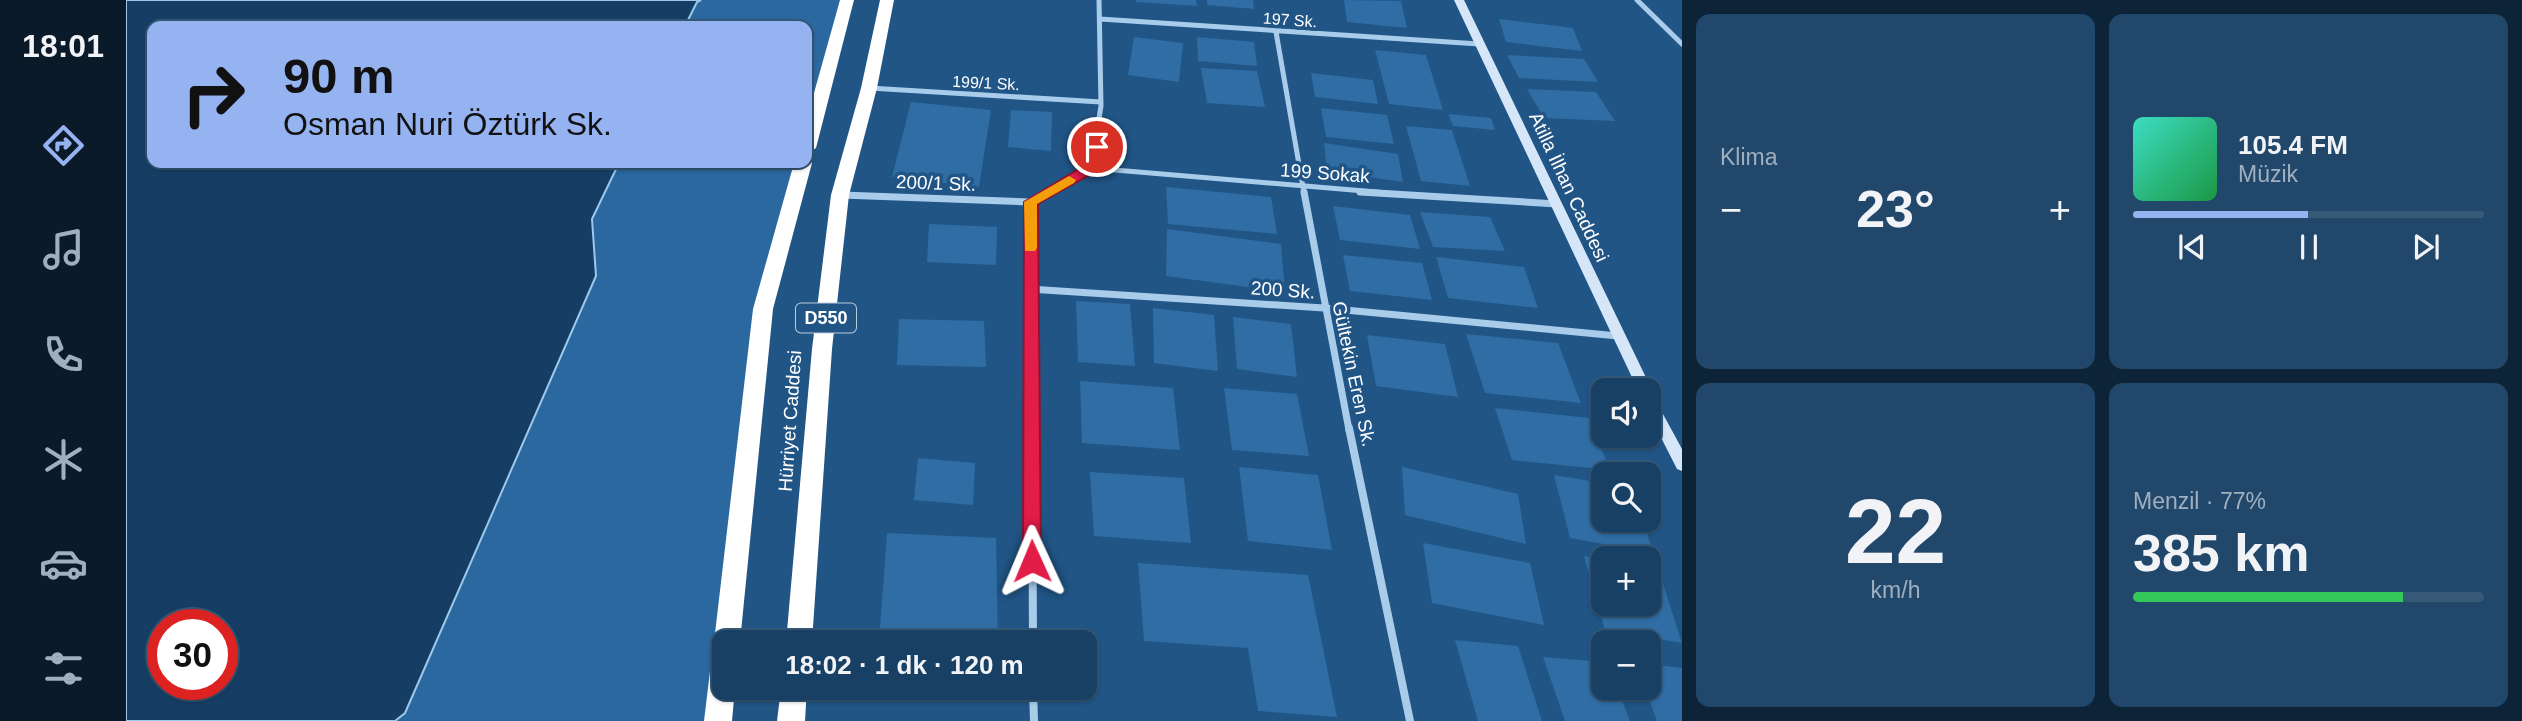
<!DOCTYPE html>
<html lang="tr">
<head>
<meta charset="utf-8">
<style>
  :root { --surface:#184064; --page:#21476a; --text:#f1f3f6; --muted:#9fafbf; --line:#365978; --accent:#95b2f1 }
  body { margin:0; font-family:Helvetica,sans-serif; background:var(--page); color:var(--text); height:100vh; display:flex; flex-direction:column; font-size:26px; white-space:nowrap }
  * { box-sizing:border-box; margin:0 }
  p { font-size:23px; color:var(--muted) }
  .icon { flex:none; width:38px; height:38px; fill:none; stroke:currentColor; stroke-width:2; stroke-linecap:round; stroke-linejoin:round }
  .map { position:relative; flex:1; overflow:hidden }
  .side { display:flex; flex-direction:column; gap:14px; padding:14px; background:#0d2337; width:840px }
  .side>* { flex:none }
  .banner { position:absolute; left:21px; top:21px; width:665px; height:147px; border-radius:14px; box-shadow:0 2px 5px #0004,0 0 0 2px var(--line); background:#95b2f1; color:#111; overflow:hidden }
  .fabs { position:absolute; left:1465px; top:378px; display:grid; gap:14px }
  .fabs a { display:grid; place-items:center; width:70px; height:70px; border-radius:14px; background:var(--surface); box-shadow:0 2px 5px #0004,0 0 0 2px var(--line); font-size:35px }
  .speed { position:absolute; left:21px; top:609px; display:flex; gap:14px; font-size:35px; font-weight:700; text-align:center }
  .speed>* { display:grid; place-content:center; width:91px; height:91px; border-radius:50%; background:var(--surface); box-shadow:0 2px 5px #0004,0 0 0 2px var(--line); line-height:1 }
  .speed .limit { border:10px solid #d22; background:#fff; color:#111 }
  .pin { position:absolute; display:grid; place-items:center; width:60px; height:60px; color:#fff; margin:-30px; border:4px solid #fff; border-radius:50%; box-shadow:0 2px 7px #0007 }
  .me { position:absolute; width:77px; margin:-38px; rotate:359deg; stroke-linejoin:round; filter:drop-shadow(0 0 5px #0008) }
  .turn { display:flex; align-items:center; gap:24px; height:147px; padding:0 21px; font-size:32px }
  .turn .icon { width:91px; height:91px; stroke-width:2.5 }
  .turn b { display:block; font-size:49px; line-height:60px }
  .big { font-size:52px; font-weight:700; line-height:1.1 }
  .side .widget { flex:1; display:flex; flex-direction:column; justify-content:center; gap:10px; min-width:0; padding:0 24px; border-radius:14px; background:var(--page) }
  .side .dial { align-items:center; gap:0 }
  .dial b { font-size:91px; line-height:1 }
  .song { display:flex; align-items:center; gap:21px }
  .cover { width:84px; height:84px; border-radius:10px; background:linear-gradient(135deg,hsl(170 70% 55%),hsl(140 70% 35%)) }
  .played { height:7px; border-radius:4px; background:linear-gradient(90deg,var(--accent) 50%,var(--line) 50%) }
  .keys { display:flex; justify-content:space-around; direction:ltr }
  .heat { display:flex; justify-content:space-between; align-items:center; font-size:38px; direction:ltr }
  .charge { height:10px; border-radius:5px; background:linear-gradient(90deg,#34c759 77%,var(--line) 0) }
  .side .tiles { flex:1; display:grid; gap:14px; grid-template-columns:repeat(2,1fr) }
  .trip { position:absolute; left:586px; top:630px; width:385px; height:70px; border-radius:14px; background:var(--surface); box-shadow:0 2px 5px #0004,0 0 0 2px var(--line); font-weight:700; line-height:70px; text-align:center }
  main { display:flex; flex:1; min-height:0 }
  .menu { display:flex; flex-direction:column; width:126px; justify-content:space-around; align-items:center; background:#0a1a28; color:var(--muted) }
  .menu .icon { width:49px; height:49px }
  .menu .selected { color:var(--accent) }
  .menu b { font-size:32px; color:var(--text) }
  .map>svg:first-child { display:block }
  .green { fill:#2a689f }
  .water { fill:#163e65; stroke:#9dc8eb; stroke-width:2; fill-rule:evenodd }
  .building { fill:#2f6da4 }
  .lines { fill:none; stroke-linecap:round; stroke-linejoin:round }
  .street-far2 { stroke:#a9ccea; stroke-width:5 }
  .street-far1 { stroke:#a9ccea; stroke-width:7 }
  .street { stroke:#a9ccea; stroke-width:8 }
  .secondary { fill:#d4e6f8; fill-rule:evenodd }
  .highway { fill:#fff; fill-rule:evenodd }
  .route { fill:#e11d48; stroke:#92132f; stroke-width:2 }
  .slow { fill:#f59e0b }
  .labels { text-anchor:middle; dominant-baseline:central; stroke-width:7; stroke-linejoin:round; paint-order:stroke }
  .far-street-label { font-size:16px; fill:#fff; stroke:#205586 }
  .shield { fill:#205586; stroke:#bcccdb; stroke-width:2 }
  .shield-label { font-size:18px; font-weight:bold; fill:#fff }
  .street-label { font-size:19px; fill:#fff; stroke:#205586 }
</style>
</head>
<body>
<main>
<nav class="menu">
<b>18:01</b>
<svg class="icon selected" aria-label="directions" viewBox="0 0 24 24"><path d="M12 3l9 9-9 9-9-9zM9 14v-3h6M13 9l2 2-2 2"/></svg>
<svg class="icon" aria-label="music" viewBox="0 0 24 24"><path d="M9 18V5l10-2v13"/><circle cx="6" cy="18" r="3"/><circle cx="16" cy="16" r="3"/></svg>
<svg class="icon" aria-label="phone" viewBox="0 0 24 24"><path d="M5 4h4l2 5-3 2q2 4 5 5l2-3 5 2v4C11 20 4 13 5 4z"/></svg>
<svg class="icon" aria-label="climate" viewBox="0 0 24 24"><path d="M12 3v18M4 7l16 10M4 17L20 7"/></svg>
<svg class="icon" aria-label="car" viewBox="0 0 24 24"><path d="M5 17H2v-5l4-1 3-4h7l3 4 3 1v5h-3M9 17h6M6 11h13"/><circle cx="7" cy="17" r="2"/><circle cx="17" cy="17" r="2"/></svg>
<svg class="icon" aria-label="filters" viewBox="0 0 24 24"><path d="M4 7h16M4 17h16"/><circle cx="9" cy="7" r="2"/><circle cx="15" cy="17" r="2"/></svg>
</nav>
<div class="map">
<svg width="1556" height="721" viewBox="0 0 1556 721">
  <rect width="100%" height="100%" fill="#205586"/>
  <path class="green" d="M575 0H721L681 148V26H559L571 2Z
    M493 163H677L637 309 601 642H598L592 721H269L279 713 470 276 466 219Z"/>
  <path class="water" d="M0 0H575L571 2 559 26H26V163H493L466 219 470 276 279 713 269 721H0ZM37 625H96V684H37Z"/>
  <path class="building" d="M1010 0H1070L1071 6 1010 2Z
    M1081 0H1127L1128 9 1081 5Z
    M1218 0 1275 1 1281 28 1221 22Z
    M1373 19 1447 28 1456 51 1380 42Z
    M1008 37 1057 43 1053 82 1002 75Z
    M1071 37 1128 42 1131 66 1072 61Z
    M1249 50 1300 55 1317 110 1263 104Z
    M1381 55 1458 59 1472 82 1393 78Z
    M1075 68 1131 71 1139 107 1081 103Z
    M1185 73 1247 80 1252 104 1189 97Z
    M1401 89 1470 92 1489 121 1418 118Z
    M785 102 865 110 853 187 766 177Z
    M1195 108 1261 115 1268 144 1200 137Z
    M885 110 926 112 925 151 882 147Z
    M1322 114 1365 118 1369 130 1327 126Z
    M1280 126 1326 130 1344 186 1295 181Z
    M1198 143 1272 154 1277 182 1201 171Z
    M1040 187 1145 197 1151 234 1042 224Z
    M1207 206 1284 215 1294 249 1214 240Z
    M1294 212 1364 217 1379 251 1307 247Z
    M803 224 871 227 870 265 801 262Z
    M1041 229 1155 244 1159 292 1040 276Z
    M1217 255 1296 263 1306 300 1224 291Z
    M1310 257 1398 267 1412 308 1322 298Z
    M950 301 1004 304 1009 366 952 362Z
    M1027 308 1088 315 1092 371 1028 363Z
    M1107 317 1165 324 1171 377 1111 369Z
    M773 319 858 321 860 367 771 365Z
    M1340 334 1432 343 1455 403 1359 393Z
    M1241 335 1319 344 1332 397 1250 386Z
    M954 381 1047 388 1054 450 956 443Z
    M1098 388 1171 394 1183 456 1106 450Z
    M1369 408 1463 418 1484 470 1386 460Z
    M792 458 849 463 847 505 788 500Z
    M1113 467 1192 475 1206 550 1122 541Z
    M1276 467 1392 494 1400 544 1279 515Z
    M964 472 1058 478 1065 543 968 536Z
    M1428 475 1477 483V520H1517L1527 553 1444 538Z
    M761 533 870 538 872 642H753Z
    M1297 543 1404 563 1418 625 1306 603Z
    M1458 556 1477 559V604H1522V567L1532 568 1556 643 1479 630Z
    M1012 563 1182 575 1211 717 1132 711 1122 648 1018 641Z
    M1329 640 1392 646 1416 721H1352Z
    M1417 657 1477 662V688H1491L1504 721H1439Z
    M1522 664 1556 668V721H1531L1519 688H1522Z"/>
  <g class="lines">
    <path class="street-far2" d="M1511 0 1556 44
      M974 19 1353 44
      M1150 32 1178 193
      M743 88 975 102
      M965 168 1262 193
      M920 193 965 168 975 106 973 0"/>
    <path class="street-far1" d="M1178 192 1223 430
      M1234 192 1431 204
      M716 195 904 202
      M903 289 1198 308 1492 336
      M906 430 904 202 923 192"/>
    <path class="street" d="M906 428 907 642
      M1223 428 1284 721
      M907 688 908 721"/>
    <path class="secondary" d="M1328 0H1338L1526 390 1525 392 1556 449V471L1551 469 1522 412V390H1512Z"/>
    <path class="highway" d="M714 0H728L690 148 681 154V118Z
      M754 0H768L751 88 723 195 706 349 686 642H660L686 349 705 195 735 88Z
      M681 158 686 163 647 309 614 642H598V688H609L606 721H578L585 663 589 654 593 652 588 642 627 309 668 163H681Z
      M655 688H681L679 721H651Z"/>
  </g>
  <path class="route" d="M971 143 978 147 970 171 912 204 915 561 913 567 906 569 899 567 897 561 898 202 959 165 965 147Z"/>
  <path class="slow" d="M943 176 950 180 948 183 911 204V248L909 251H899L898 202Z"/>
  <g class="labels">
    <g class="far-street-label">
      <text transform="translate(1164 20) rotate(4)">197 Sk.</text>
      <text transform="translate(860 83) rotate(3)">199/1 Sk.</text>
    </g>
    <rect class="shield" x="670" y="303.5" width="60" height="29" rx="5"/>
    <g class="shield-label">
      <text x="700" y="318">D550</text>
    </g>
    <g class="street-label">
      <text transform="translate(1199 173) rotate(4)">199 Sokak</text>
      <text transform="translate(810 183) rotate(2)">200/1 Sk.</text>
      <text transform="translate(1443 187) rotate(65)">Atilla İlhan Caddesi</text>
      <text transform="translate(1157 290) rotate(4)">200 Sk.</text>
      <text transform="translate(1228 374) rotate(78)">Gültekin Eren Sk.</text>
      <text transform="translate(664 421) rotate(-86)">Hürriyet Caddesi</text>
    </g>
  </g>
</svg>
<div class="fabs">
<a><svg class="icon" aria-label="sound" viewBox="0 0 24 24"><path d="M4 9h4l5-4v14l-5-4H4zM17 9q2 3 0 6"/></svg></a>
<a><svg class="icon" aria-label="search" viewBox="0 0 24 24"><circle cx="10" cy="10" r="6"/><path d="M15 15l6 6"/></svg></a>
<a>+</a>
<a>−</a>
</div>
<div class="speed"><div class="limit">30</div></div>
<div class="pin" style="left:971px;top:147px;background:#d93025"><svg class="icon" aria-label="arrive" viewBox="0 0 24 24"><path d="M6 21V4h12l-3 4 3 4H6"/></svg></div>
<svg class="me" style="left:906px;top:561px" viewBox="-20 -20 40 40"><path d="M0-17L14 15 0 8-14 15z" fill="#e11d48" stroke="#fff" stroke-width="4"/></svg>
<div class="trip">18:02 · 1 dk · 120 m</div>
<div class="banner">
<div class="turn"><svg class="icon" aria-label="right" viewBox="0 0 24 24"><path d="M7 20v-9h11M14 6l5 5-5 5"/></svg><div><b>90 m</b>Osman Nuri Öztürk Sk.</div></div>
</div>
</div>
<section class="side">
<div class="tiles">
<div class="widget"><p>Klima</p>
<div class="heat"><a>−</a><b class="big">23°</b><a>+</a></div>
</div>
<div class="widget">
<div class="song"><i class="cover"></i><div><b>105.4 FM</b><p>Müzik</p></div></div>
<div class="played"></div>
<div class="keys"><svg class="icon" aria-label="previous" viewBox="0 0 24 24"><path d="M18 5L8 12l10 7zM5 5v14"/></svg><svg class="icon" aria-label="pause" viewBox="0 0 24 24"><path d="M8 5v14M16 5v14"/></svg><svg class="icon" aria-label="next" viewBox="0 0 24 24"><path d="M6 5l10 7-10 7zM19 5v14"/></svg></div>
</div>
<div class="widget dial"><b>22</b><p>km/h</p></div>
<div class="widget"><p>Menzil · 77%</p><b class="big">385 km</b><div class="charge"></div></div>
</div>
</section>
</main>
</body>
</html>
